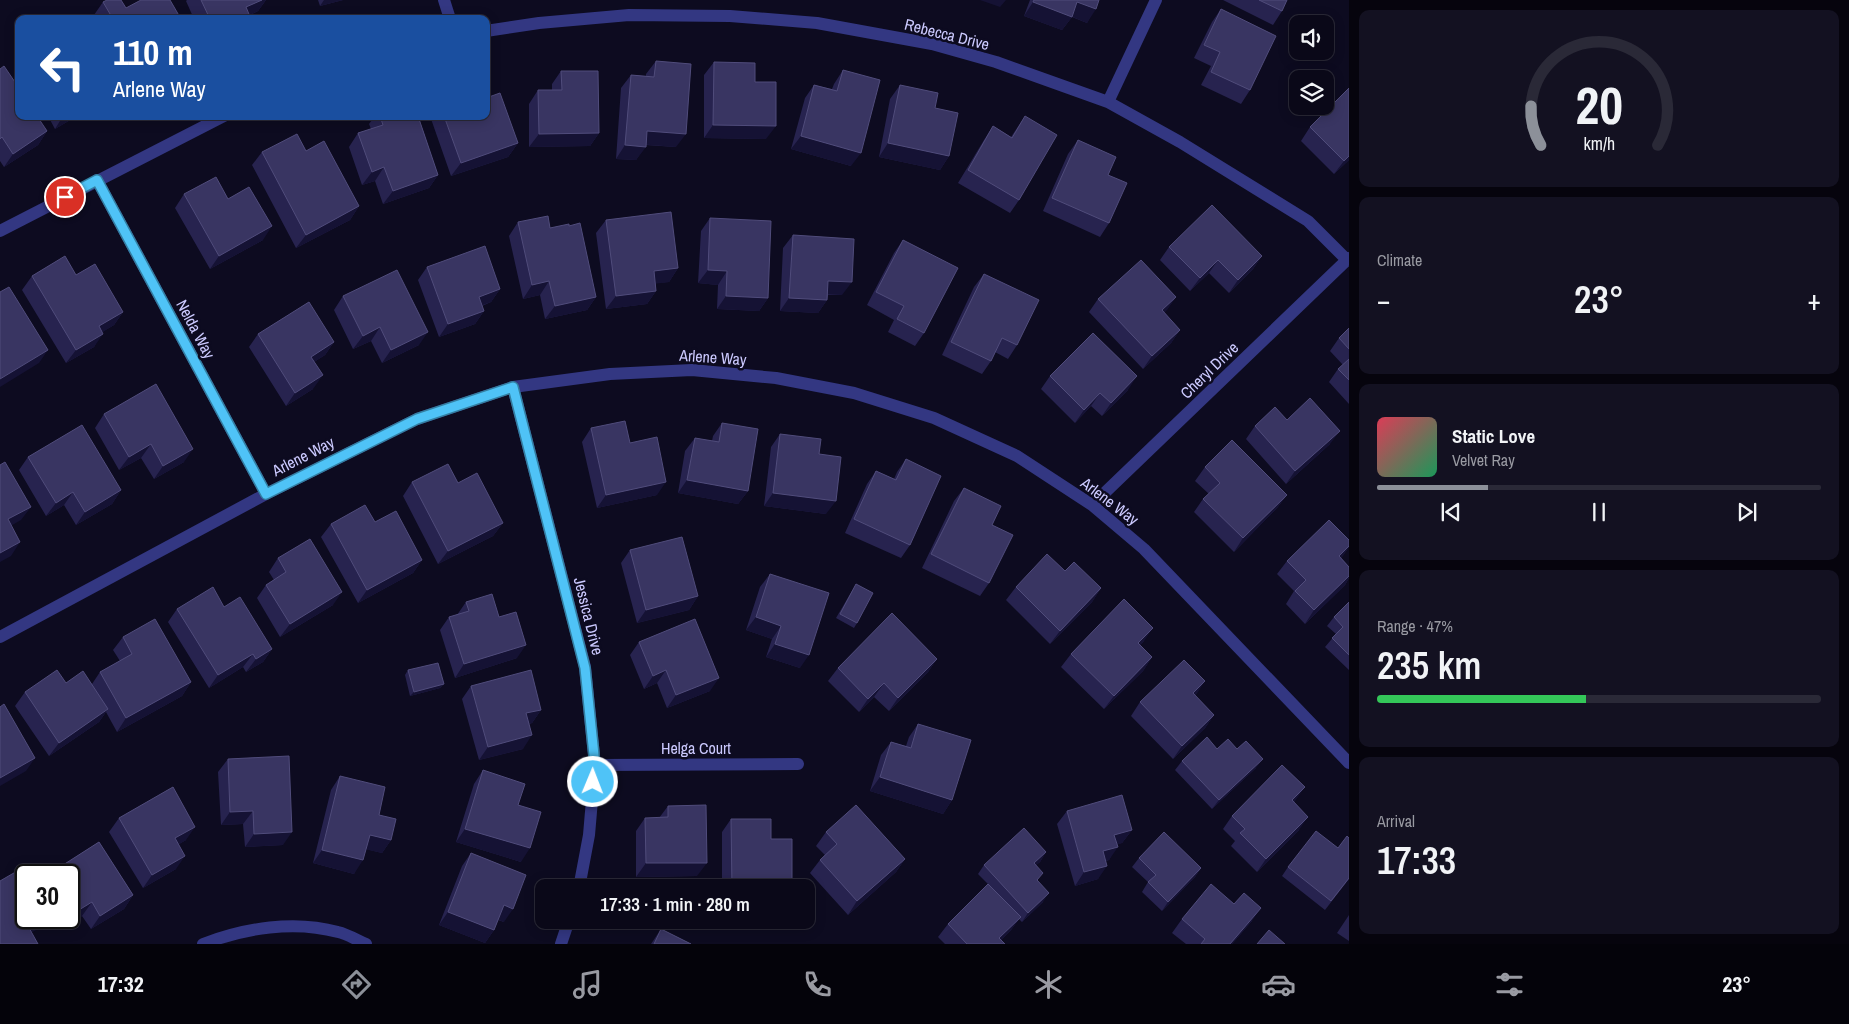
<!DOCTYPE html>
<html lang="en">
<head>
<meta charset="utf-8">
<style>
  :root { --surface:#0a0818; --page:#131121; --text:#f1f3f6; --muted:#999aa2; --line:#2a2937; --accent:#8c9099 }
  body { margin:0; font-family:"Archivo Narrow",sans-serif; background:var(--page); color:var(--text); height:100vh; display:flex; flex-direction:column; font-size:19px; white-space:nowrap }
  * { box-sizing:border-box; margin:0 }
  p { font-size:16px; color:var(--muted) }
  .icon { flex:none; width:28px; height:28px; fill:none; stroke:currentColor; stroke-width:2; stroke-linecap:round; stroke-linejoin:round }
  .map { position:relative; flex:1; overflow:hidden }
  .sheet { display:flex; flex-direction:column; gap:10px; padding:10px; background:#06040d; width:500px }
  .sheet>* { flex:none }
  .top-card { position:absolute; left:15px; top:15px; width:475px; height:105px; border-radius:10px; box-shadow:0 2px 12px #0003,0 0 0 1px var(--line); background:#1a4fa0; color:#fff; overflow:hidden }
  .buttons { position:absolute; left:1289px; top:15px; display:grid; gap:10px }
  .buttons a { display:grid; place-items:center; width:45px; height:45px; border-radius:10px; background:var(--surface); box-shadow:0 2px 12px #0003,0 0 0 1px var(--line); font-size:25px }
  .speed { position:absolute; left:15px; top:864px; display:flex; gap:10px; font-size:25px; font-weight:700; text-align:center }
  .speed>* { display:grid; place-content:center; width:65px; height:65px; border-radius:50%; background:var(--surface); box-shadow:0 2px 12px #0003,0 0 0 1px var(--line); line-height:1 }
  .speed .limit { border:2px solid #111; border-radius:8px; background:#fff; color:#111 }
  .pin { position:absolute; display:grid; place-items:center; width:42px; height:42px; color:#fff; margin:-21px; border:2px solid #fff; border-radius:50%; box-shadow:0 1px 5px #0007 }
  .me { position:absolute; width:55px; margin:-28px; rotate:1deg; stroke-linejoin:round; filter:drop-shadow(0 0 4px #0008) }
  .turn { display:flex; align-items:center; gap:18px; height:105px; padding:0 15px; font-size:22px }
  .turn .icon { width:65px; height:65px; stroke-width:2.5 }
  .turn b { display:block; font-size:35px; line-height:42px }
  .big { font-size:38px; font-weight:600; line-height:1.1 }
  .sheet .card { flex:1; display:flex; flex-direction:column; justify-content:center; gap:8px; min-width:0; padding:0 18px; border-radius:10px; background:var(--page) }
  .sheet .dial { align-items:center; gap:0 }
  .dial svg { height:130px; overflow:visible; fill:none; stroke:var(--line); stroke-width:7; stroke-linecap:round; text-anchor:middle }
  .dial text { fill:var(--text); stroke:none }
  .song { display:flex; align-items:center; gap:15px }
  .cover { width:60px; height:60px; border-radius:8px; background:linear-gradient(135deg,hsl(350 70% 55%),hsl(150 70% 35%)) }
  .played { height:5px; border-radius:2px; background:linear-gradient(90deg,var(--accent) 25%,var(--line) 25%) }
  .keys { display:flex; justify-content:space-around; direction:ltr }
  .heat { display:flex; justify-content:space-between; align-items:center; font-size:28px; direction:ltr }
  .charge { height:8px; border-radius:4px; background:linear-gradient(90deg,#34c759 47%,var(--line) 0) }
  .trip { position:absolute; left:535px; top:879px; width:280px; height:50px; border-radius:10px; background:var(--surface); box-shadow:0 2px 12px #0003,0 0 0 1px var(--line); font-weight:600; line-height:50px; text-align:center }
  .tabs { display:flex; height:80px; justify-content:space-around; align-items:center; background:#04030a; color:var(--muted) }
  .tabs .icon { width:35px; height:35px }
  .tabs .current { color:var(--accent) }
  .tabs b { font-size:22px; color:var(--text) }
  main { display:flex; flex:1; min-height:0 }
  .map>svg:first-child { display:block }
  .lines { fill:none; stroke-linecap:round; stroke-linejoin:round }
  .minor { stroke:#333782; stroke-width:12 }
  .wall { fill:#27234f }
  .shaded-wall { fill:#151234 }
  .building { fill:#393562; stroke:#504c7b }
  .route-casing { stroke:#337fa1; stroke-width:12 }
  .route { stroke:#4fc3f7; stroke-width:9 }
  .labels { text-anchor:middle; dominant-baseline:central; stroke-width:5; stroke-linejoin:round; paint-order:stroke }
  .street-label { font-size:16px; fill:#cccaff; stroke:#0d0b20 }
</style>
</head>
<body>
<main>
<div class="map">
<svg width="1349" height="944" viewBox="0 0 1349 944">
  <rect width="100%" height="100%" fill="#0d0b20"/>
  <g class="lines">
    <path class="minor" d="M444 0 450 19
      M486 31 539 23 629 15 730 16 817 23 932 44 996 62 1108 102 1180 142 1308 221 1347 260
      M1108 102 1156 0
      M97 180 266 494
      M0 231 224 116
      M513 387 585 667 595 765 589 835 579 888
      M1092 505 1349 258
      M0 637 266 494 417 419 513 387 610 374 692 370 776 378 854 393 934 418 1017 456 1092 505 1144 549 1349 763
      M595 765 798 764
      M203 944C245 928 294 920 338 932 347 934 357 940 366 944
      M561 944 569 920"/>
  </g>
  <path class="wall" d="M187 0H266L258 11 250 15 251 19H194L186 1Z
    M318 0H343L320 6Z
    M1030 0H1099L1087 23 1072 17 1062 30 1024 16Z
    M1223 0H1287L1282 11 1273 25Z
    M103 2 126 8 181 19H96L94 15Z
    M1221 9 1250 90 1241 104 1201 85 1211 66 1194 58 1212 22Z
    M656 61 676 147 646 145 636 160 616 159 621 88 631 75 646 76V74Z
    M714 62 755 82 766 139 704 138V75Z
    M0 69 47 131 38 145 4 167 0 161Z
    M843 70 851 166 791 149 805 98 814 85 832 89 834 84Z
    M561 71 599 133 590 146 529 147V104L538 90H552V84Z
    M900 85 935 108 949 156 940 170 879 157 890 99Z
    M48 116H77L55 129Z
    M375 116H418L438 175 429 188 383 204 375 181 362 185 349 147 358 133 371 129 369 124Z
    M430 116H486L518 143 508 157 451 176Z
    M1025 116 1019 200 1010 213 958 183 984 140 993 126 1011 137Z
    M1310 127 1349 160 1334 174 1301 141Z
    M1078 140 1108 175 1109 223 1100 237 1043 211 1068 154Z
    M262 152 359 206 350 220 296 248 252 165Z
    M184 194 228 199 263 240 210 269 175 208Z
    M710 218 768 298 759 311 717 309 718 285 698 283 701 231Z
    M606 220 678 268 669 282 656 283V291L647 304 606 309 596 233Z
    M518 222 550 228 596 297 587 310 545 319 540 295 523 299 509 236Z
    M793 235 842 295H828L827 300 818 313 780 311 783 248Z
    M903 240 924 333 915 346 888 332 894 320 867 305 894 253Z
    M1169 247 1262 256 1253 269 1229 293 1209 273 1190 291 1160 260Z
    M427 267 500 289 491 302 482 306 484 311 475 324 439 337 418 280Z
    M984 274 1017 345 1008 359 995 352 991 361 982 374 942 355 974 287Z
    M76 275 123 312 114 325 102 332 94 347 66 363 22 290 32 276Z
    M343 296 419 345 382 363 371 341 353 349 334 310Z
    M1176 297 1164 313 1180 330 1171 343 1143 369 1089 312 1098 299Z
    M1349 328V404L1329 382 1338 369 1343 365 1330 351 1339 338Z
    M258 334 334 342 325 355 314 362 313 389 286 406 249 347Z
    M1050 376 1128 390 1102 416 1091 406 1075 423 1041 389Z
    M104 414 184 462 154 479 141 458 119 470 95 428Z
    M1287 420 1330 444 1286 484 1246 439 1255 426Z
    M722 423 748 491 738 504 678 493 685 451 695 438 712 441 713 436Z
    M591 428 630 443 657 495 597 508 582 442Z
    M780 434 819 454 826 514 764 506 771 447Z
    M28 457 121 490 112 504 76 525 64 505 46 516 19 470Z
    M906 459 910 545 901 558 845 533 867 484 876 471 894 479 897 472Z
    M1205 467 1287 495 1277 508 1234 552 1194 512 1203 499 1209 494 1195 481Z
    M412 482 458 483 503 523 493 536 438 564 403 496Z
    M964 488 992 525 989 583 980 596 922 568 954 501Z
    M331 524 422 560 413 573 358 603 321 537Z
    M1349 540V547L1341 558 1349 567V578L1345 585 1305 624 1286 604 1294 591 1277 574 1287 561Z
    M630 550 698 596 689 610 637 623 621 563Z
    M278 558 333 605 280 637 257 598 266 585 274 580 269 572Z
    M1065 571 1101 588 1092 602 1050 644 1006 600 1016 587Z
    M770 574 800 668 766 657 772 639 746 630 760 587Z
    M856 584 857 623 854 628 836 618Z
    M466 602 499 617 517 658 455 678 440 630 449 617 457 615Z
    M1349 602V670L1325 647 1336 634 1327 626 1334 617Z
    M224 607 272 649 263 662 246 672 243 667 209 688 168 622 177 609Z
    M123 637 191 682 182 696 117 732 106 712 99 722 49 756 15 706 25 692 66 683 92 684 100 672 120 661 113 650Z
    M1144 641 1140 645 1152 657 1143 671 1104 709 1061 667 1071 654Z
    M639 642 710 691 667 708 657 683 644 689 630 655Z
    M937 659 928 672 889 711 874 697 859 712 828 681 838 668Z
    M408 670 444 684 440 688 410 696 405 675Z
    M471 686 541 710 532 723 529 724 523 749 479 760 462 699Z
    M1195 696 1214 715 1205 728 1173 759 1131 716 1140 702Z
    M918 724 952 800 943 814 870 791 881 755 891 742 906 746 909 737Z
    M1217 749 1256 768 1212 809 1175 770 1182 761Z
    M228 759 283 845 245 847 243 824 221 825 218 772Z
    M483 770 518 805 521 862 456 842 474 784Z
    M340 776 379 815 391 840 382 853 366 849 354 874 313 863 331 790Z
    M1295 801 1294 802 1299 830 1257 872 1231 846 1235 841 1223 829 1232 816Z
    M668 806 697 876 636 877V831L645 818H659Z
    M1067 811 1132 830 1122 843 1117 844 1109 860 1106 861 1098 879 1075 886 1057 824Z
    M119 818 186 840 179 844 176 869 143 888 109 832Z
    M731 819 771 839 792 888H722V832Z
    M826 832 905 859 896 872 848 915 810 873 820 860 825 855 816 846Z
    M99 842 133 895 124 909 91 929 82 916 65 927 59 918H69V875H48Z
    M1338 848 1349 879 1325 910 1282 876 1288 867Z
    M1046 852 1040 862 1036 865 1038 881 1043 902 1022 922 1019 919 1011 930 1001 940 1005 944H945L938 937 948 924 988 884 978 874 984 865Z
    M471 853 504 922 498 920 494 930 485 943 439 925 462 866Z
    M1139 858 1201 868 1195 877 1162 911 1142 892 1148 882 1132 867Z
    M1349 915V941L1337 933Z
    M1182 919 1252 921 1232 944H1186L1172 933Z
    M661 929 691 944H651Z"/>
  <path class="shaded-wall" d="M262 0H266L258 11 241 19 246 7Z
    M324 0H343L320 6Z
    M980 0H1006L1000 7Z
    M1033 2 1072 17 1062 30 1024 16Z
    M1077 2 1096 9 1087 23 1068 15Z
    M63 116H77L55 129Z
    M713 125 776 126 766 139 704 138Z
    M47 131 38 145 4 167 13 154Z
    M647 131 686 134 676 147 638 144Z
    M599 133 590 146 529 147 539 134Z
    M801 136 861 153 851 166 791 149Z
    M518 143 508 157 451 176 461 163Z
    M888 143 949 156 940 170 879 157Z
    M625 145 646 147 636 160 616 159Z
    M1349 156V160L1334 174 1344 161Z
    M384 167 375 181 362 185 372 172Z
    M438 175 429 188 383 204 393 191Z
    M359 206 350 220 296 248 306 235Z
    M272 226 263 240 210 269 219 256Z
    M1262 256 1253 269 1229 293 1238 280Z
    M1218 260 1209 273 1190 291 1200 278Z
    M678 268 669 282 645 285 654 271Z
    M708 270 727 271 718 285 698 283Z
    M549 281 540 295 523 299 532 285Z
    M828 281 852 282 842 295 819 294Z
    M500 289 491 302 469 310 479 297Z
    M656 291 647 304 606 309 616 296Z
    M726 296 768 298 759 311 717 309Z
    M596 297 587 310 545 319 555 306Z
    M1176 297 1167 310 1152 323 1162 310Z
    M789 298 827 300 818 313 780 311Z
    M484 311 475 324 439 337 448 324Z
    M123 312 114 325 90 340 99 326Z
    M380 327 371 341 353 349 363 336Z
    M1180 330 1171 343 1143 369 1152 356Z
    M428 332 419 345 382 363 391 350Z
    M103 334 94 347 66 363 76 350Z
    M334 342 325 355 302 370 311 357Z
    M48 350 39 363 0 387V379Z
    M323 375 313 389 286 406 295 393Z
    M1137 376 1128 390 1102 416 1111 403Z
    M1100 393 1091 406 1075 423 1084 410Z
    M1340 431 1330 444 1286 484 1295 471Z
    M151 444 141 458 119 470 129 457Z
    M193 449 184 462 154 479 163 466Z
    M687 480 748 491 738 504 678 493Z
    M666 482 657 495 597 508 606 495Z
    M121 490 112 504 76 525 85 512Z
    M73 492 64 505 46 516 56 503Z
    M773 493 836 501 826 514 764 506Z
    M1287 495 1277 508 1234 552 1243 538Z
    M31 507 21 520 0 532 8 519Z
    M503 523 493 536 438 564 448 551Z
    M20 542 11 556 0 562V553Z
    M1349 546V547L1343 556 1329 570 1339 556Z
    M422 560 413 573 358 603 367 590Z
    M1349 576V578L1345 585 1305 624 1314 610Z
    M1101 588 1092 602 1050 644 1060 631Z
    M342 592 333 605 280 637 290 624Z
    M698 596 689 610 637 623 646 610Z
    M756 617 781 626 772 639 746 630Z
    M1153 628 1144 641 1129 657 1138 643Z
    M775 644 809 655 800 668 766 657Z
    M526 645 517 658 455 678 464 664Z
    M272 649 263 662 246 672 256 659Z
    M253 654 243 667 209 688 218 675Z
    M1152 657 1143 671 1104 709 1114 696Z
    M937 659 928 672 889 711 898 698Z
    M666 670 657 683 644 689 653 676Z
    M719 678 710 691 667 708 676 695Z
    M1205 681 1196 695 1184 707 1193 693Z
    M191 682 182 696 117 732 126 718Z
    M884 683 874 697 859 712 868 699Z
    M444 684 440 688 410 696 414 692Z
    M108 709 99 722 49 756 59 743Z
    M541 710 532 723 517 727 526 713Z
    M1214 715 1205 728 1173 759 1182 746Z
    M532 735 523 749 479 760 488 747Z
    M35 758 26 771 0 786V778Z
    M1263 759 1256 768 1212 809 1219 800Z
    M880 777 952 800 943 814 870 791Z
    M1305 787 1295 801 1282 814 1292 800Z
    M253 811 243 824 221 825 230 812Z
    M1308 817 1299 830 1257 872 1266 859Z
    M195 827 186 840 166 852 175 838Z
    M465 829 530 848 521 862 456 842Z
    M1132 830 1122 843 1105 848 1114 835Z
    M292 832 283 845 245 847 254 834Z
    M370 835 391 840 382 853 360 848Z
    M1118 847 1109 860 1094 864 1103 851Z
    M322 850 363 860 354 874 313 863Z
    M1046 852 1040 862 1028 872 1034 863Z
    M185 856 176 869 143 888 152 875Z
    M905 859 896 872 848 915 857 901Z
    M646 863H707L697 876 636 877Z
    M1107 866 1098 879 1075 886 1084 872Z
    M1201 868 1195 877 1162 911 1168 902Z
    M1049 893 1043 902 1022 922 1028 913Z
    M133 895 124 909 91 929 100 916Z
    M92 902 82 916 65 927 74 913Z
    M504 905 513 909 504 922 494 918Z
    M1261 908 1252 921 1232 944H1230Z
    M448 912 494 930 485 943 439 925Z
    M1021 917 1011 930 997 944 999 938Z
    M44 918H45L36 930 18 940 28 926Z"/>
  <path class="building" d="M107 0H121L126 8 141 0H170L181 19H113L103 2Z
    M201 0H262L246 7 251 19H210Z
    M1034 0H1099L1096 9 1077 2 1072 17 1033 2Z
    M1259 0H1287L1282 11Z
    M1221 9 1276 36 1250 90 1211 72 1220 52 1204 45Z
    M656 61 691 64 686 134 647 131 646 147 625 145 631 75 654 77Z
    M714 62 755 63V82H776V126L713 125Z
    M4 66 19 88V116H37L47 131 13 154 2 137 0 139V69Z
    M843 70 880 80 861 153 801 136 814 85 837 91Z
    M561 71H598L599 133 539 134 538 90H562Z
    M900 85 938 93 935 108 958 113 949 156 888 143Z
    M1349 88V156L1344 161 1310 127Z
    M500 93 518 143 461 163 444 116H486V98Z
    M380 116H418L438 175 393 191 384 167 372 172 358 133 383 125Z
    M1025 116 1057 135 1019 200 968 170 993 126 1012 138Z
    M297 134 306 151 324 141 359 206 306 235 262 152Z
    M1078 140 1116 157 1108 175 1127 183 1109 223 1052 198Z
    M216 177 228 199 249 187 272 226 219 256 184 194Z
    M1212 205 1262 256 1238 280 1218 260 1200 278 1169 247Z
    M671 212 678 268 654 271 656 291 616 296 606 220Z
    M548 216 550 228 569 224V226L580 223 596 297 555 306 549 281 532 285 518 222Z
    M710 218 771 221 768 298 726 296 727 271 708 270Z
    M793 235 854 239 852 282 828 281 827 300 789 298Z
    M903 240 958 268 924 333 897 319 904 306 876 292Z
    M485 246 500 289 479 297 484 311 448 324 427 267Z
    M65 256 76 275 95 264 123 312 99 326 103 334 76 350 32 276Z
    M1141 260 1176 297 1162 310 1180 330 1152 356 1098 299Z
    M397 270 428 332 391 350 380 327 363 336 343 296Z
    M984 274 1039 300 1017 345 1002 338 991 361 951 342Z
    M9 287 48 350 0 379V292Z
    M309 302 334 342 311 357 323 375 295 393 258 334Z
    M1349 328V349L1339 338Z
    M1093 333 1137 376 1111 403 1100 393 1084 410 1050 376Z
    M1349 359V380L1338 369Z
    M156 384 193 449 163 466 151 444 129 457 104 414Z
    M1310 398 1340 431 1295 471 1255 426 1275 407 1287 420Z
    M625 421 630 443 657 437 666 482 606 495 591 428Z
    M722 423 758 429 748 491 687 480 695 438 719 442Z
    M82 425 121 490 85 512 73 492 56 503 28 457Z
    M780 434 821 439 819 454 841 457 836 501 773 493Z
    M1232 440 1287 495 1243 538 1203 499 1220 483 1205 467Z
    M906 459 941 476 910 545 854 519 876 471 896 480Z
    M5 462 31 507 8 519 20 542 0 553V465Z
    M448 464 458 483 477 473 503 523 448 551 412 482Z
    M964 488 1001 506 992 525 1013 535 989 583 931 554Z
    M365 505 375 522 396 511 422 560 367 590 331 524Z
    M1329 520 1349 540V546L1339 556 1349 567V576L1314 610 1295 591 1306 580 1287 561Z
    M682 537 698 596 646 610 630 550Z
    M310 539 342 592 290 624 266 585 286 572 278 558Z
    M1047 554 1065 571 1074 562 1101 588 1060 631 1016 587Z
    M770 574 829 593 809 655 775 644 781 626 756 617Z
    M856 584 873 593 857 623 840 614Z
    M213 587 224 607 240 597 272 649 256 659 253 654 218 675 177 609Z
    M492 594 499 617 516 612 526 645 464 664 449 617 469 611 466 602Z
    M1124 599 1153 628 1138 643 1152 657 1114 696 1071 654Z
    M1349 602V655L1332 638 1343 627 1334 617Z
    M892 613 937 659 898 698 884 683 868 699 838 668Z
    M155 619 191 682 126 718 100 672 132 654 123 637Z
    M695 619 719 678 676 695 666 670 653 676 639 642Z
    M1184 660 1205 681 1193 693 1214 715 1182 746 1140 702Z
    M438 663 444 684 414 692 408 670Z
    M57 670 66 683 83 671 108 709 59 743 25 692Z
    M531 670 541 710 526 713 532 735 488 747 471 686Z
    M4 704 35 758 0 778V707Z
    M918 724 971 740 952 800 880 777 891 742 911 748Z
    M1207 737 1217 749 1228 739 1237 749 1246 741 1263 759 1219 800 1182 761Z
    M289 756 292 832 254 834 253 811 230 812 228 759Z
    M1282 765 1305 787 1292 800 1308 817 1266 859 1240 833 1245 829 1232 816Z
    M483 770 525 784 518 805 541 812 530 848 465 829Z
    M340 776 385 787 379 815 396 819 391 840 370 835 363 860 322 850Z
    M173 787 195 827 175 838 185 856 152 875 119 818Z
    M1122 795 1132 830 1114 835 1118 847 1103 851 1107 866 1084 872 1067 811Z
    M706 805 707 863H646L645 818 668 817V806Z
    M856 805 905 859 857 901 820 860 837 844 826 832Z
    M731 819H771V839H792V888H732Z
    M1024 828 1046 852 1034 863 1043 873 1037 880 1049 893 1028 913 984 865Z
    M1316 831 1338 848 1347 836 1349 838V878L1331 901 1288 867Z
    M1164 832 1201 868 1168 902 1148 882 1156 875 1139 858Z
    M99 842 133 895 100 916 92 902 74 913 69 905V875H50L49 874Z
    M471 853 526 875 513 909 504 905 494 930 448 912Z
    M19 870 26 882V918H44L28 926 38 944H0V881Z
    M988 884 1021 917 999 938 1005 944H967L948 924Z
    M1211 884 1234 904 1244 893 1261 908 1230 944H1201L1205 939 1182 919Z
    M661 929 691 944H654Z
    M1269 930 1285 944H1257Z"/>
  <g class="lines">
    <g class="route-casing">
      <path id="route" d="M65 197 97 180 266 494 417 419 513 387 585 668 595 765 593 782"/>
    </g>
    <use href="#route" class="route"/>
  </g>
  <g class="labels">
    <g class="street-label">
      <text transform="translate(947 34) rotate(14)">Rebecca Drive</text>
      <text transform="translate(196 329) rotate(62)">Nelda Way</text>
      <text transform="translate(713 357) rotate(4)">Arlene Way</text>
      <text transform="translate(1209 370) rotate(-44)">Cheryl Drive</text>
      <text transform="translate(303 456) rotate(-27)">Arlene Way</text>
      <text transform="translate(1110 501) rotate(37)">Arlene Way</text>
      <text transform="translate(589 616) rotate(76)">Jessica Drive</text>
      <text x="696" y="748">Helga Court</text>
    </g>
  </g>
</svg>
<div class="buttons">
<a><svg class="icon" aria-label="sound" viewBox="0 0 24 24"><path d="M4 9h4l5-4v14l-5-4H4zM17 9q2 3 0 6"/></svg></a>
<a><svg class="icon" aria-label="layers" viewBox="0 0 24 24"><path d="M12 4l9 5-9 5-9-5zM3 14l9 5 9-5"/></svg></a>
</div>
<div class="speed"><div class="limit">30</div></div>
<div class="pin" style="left:65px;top:197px;background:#d93025"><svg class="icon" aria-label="arrive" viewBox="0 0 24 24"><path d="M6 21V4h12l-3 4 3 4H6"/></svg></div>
<svg class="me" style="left:593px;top:782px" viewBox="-20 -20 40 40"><circle r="17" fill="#4fc3f7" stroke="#fff" stroke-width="3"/><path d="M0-11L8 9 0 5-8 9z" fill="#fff"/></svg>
<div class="trip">17:33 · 1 min · 280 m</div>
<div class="top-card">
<div class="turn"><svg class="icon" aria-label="left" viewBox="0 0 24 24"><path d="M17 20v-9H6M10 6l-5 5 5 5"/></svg><div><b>110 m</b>Arlene Way</div></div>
</div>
</div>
<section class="sheet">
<div class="card dial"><svg viewBox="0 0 100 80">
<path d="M14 69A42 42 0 1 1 86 69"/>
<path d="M14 69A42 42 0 0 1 8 45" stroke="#8c9099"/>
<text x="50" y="56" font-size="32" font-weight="700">20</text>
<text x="50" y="72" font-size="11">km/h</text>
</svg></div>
<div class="card"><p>Climate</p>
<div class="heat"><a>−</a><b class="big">23°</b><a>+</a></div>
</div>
<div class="card">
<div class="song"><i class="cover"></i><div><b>Static Love</b><p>Velvet Ray</p></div></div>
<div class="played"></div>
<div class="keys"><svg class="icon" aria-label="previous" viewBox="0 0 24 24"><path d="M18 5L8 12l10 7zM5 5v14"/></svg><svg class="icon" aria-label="pause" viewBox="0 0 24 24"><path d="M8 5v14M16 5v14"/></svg><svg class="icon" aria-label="next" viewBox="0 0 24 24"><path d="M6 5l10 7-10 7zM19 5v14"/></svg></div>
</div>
<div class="card"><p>Range · 47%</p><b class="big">235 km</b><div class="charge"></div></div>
<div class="card"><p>Arrival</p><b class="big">17:33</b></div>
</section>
</main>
<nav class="tabs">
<b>17:32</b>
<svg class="icon current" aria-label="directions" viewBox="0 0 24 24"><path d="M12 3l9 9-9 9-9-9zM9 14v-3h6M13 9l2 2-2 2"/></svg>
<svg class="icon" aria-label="music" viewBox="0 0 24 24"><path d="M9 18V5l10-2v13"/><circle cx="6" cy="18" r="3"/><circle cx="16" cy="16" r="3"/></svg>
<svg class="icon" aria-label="phone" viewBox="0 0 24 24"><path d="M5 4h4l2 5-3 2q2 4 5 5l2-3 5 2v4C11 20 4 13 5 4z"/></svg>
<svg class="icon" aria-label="climate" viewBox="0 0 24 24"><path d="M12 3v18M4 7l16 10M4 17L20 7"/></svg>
<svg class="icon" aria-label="car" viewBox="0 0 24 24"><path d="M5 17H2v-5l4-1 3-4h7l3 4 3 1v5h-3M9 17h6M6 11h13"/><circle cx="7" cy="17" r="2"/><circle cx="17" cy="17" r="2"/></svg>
<svg class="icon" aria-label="filters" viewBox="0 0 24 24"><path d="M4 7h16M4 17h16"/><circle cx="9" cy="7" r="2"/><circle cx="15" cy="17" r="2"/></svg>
<b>23°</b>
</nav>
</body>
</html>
